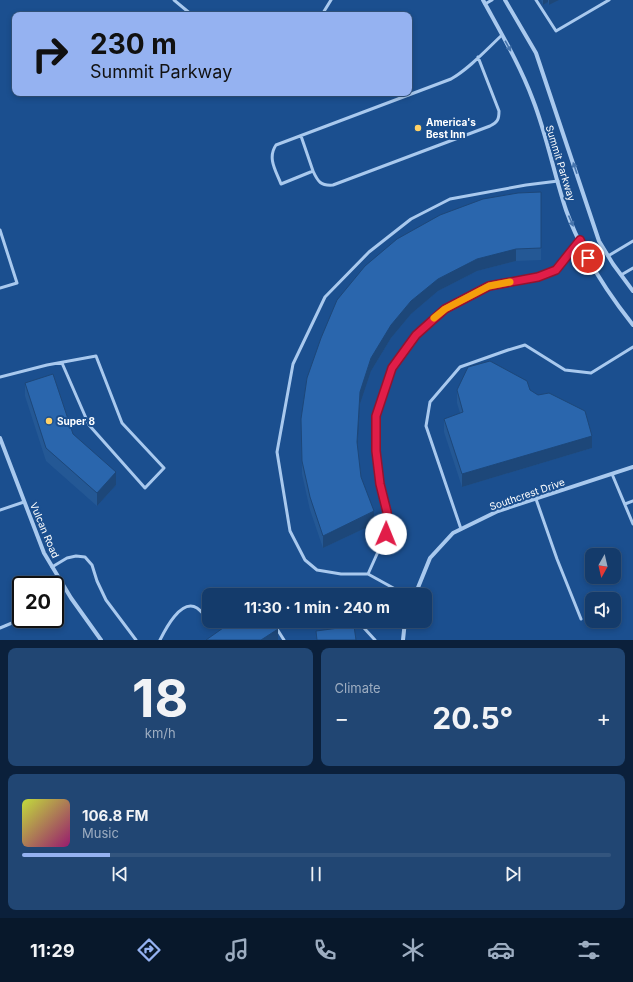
<!DOCTYPE html>
<html lang="en">
<head>
<meta charset="utf-8">
<style>
  :root { --surface:#143b6b; --page:#214673; --text:#f1f3f6; --muted:#9dadc1; --line:#33557e; --accent:#95b2f1 }
  body { margin:0; font-family:Inter,sans-serif; background:var(--page); color:var(--text); height:100vh; display:flex; flex-direction:column; font-size:15px; white-space:nowrap }
  * { box-sizing:border-box; margin:0 }
  p { font-size:13px; color:var(--muted) }
  .icon { flex:none; width:22px; height:22px; fill:none; stroke:currentColor; stroke-width:2; stroke-linecap:round; stroke-linejoin:round }
  .map { position:relative; height:640px; overflow:hidden }
  .panel { display:flex; flex-direction:column; gap:8px; padding:8px; background:#0b203b; flex:1 }
  .panel>* { flex:none }
  .top-card { position:absolute; left:12px; top:12px; width:400px; height:84px; border-radius:8px; box-shadow:0 2px 6px #0003,0 0 0 1px var(--line); background:#95b2f1; color:#111; overflow:hidden }
  .needle { width:26px; rotate:188deg }
  .controls { position:absolute; left:585px; top:548px; display:grid; gap:8px }
  .controls a { display:grid; place-items:center; width:36px; height:36px; border-radius:8px; background:var(--surface); box-shadow:0 2px 6px #0003,0 0 0 1px var(--line); font-size:20px }
  .speed { position:absolute; left:12px; top:576px; display:flex; gap:8px; font-size:20px; font-weight:700; text-align:center }
  .speed>* { display:grid; place-content:center; width:52px; height:52px; border-radius:50%; background:var(--surface); box-shadow:0 2px 6px #0003,0 0 0 1px var(--line); line-height:1 }
  .speed .limit { border:2px solid #111; border-radius:6px; background:#fff; color:#111 }
  .pin { position:absolute; display:grid; place-items:center; width:34px; height:34px; color:#fff; margin:-17px; border:2px solid #fff; border-radius:50%; box-shadow:0 1px 4px #0007 }
  .me { position:absolute; width:44px; margin:-22px; rotate:1deg; stroke-linejoin:round; filter:drop-shadow(0 0 3px #0008) }
  .turn { display:flex; align-items:center; gap:14px; height:84px; padding:0 12px; font-size:18px }
  .turn .icon { width:52px; height:52px; stroke-width:2.5 }
  .turn b { display:block; font-size:28px; line-height:34px }
  .big { font-size:30px; font-weight:700; line-height:1.1 }
  .panel .card { flex:1; display:flex; flex-direction:column; justify-content:center; gap:6px; min-width:0; padding:0 14px; border-radius:8px; background:var(--page) }
  .panel .dial { align-items:center; gap:0 }
  .dial b { font-size:52px; line-height:1 }
  .song { display:flex; align-items:center; gap:12px }
  .cover { width:48px; height:48px; border-radius:6px; background:linear-gradient(135deg,hsl(70 70% 55%),hsl(320 70% 35%)) }
  .played { height:4px; border-radius:2px; background:linear-gradient(90deg,var(--accent) 15%,var(--line) 15%) }
  .keys { display:flex; justify-content:space-around; direction:ltr }
  .heat { display:flex; justify-content:space-between; align-items:center; font-size:22px; direction:ltr }
  .panel .tiles { flex:1; display:grid; gap:8px; grid-template-columns:1fr 1fr }
  .card:last-child { grid-column:span 2 }
  .trip { position:absolute; left:202px; top:588px; width:230px; height:40px; border-radius:8px; background:var(--surface); box-shadow:0 2px 6px #0003,0 0 0 1px var(--line); font-weight:700; line-height:40px; text-align:center }
  .tab-bar { display:flex; height:64px; justify-content:space-around; align-items:center; background:#08182b; color:var(--muted) }
  .tab-bar .icon { width:28px; height:28px }
  .tab-bar .selected { color:var(--accent) }
  .tab-bar b { font-size:18px; color:var(--text) }
  .map>svg:first-child { display:block }
  .lines { fill:none; stroke-linecap:round; stroke-linejoin:round }
  .service { stroke:#a9c9ee; stroke-width:3 }
  .minor { stroke:#a9c9ee; stroke-width:4 }
  .wall { fill:#245895 }
  .shaded-wall { fill:#1d4779 }
  .building { fill:#2a66ad; stroke:#1d4779 }
  .oneway { fill:#4674ac }
  .route-casing { stroke:#92132f; stroke-width:10 }
  .route { stroke:#e11d48; stroke-width:7 }
  .slow { stroke:#f59e0b; stroke-width:7 }
  .poi-dot { fill:#ffd166; stroke:#1b4f8f; stroke-width:1.5 }
  .labels { text-anchor:middle; dominant-baseline:central; stroke-width:4; stroke-linejoin:round; paint-order:stroke }
  .poi-label { font-size:10px; font-weight:bold; fill:#fff; stroke:#1b4f8f; text-anchor:start }
  .street-label { font-size:10px; fill:#fff; stroke:#1b4f8f }
</style>
</head>
<body>
<div class="map">
<svg width="633" height="640" viewBox="0 0 633 640">
  <rect width="100%" height="100%" fill="#1b4f8f"/>
  <g class="lines">
    <path class="service" d="M174 0 192 15
      M536 0 556 31 609 0
      M485 4 492 0
      M317 15 323 13 331 0
      M478 57 499 111C499 119 498 122 490 126L333 185C321 186 318 182 313 171L281 184C276 171 267 158 276 145L451 79C470 68 486 50 502 35
      M301 136 313 171
      M0 230 17 283 0 288
      M608 256 633 241
      M621 275 633 268
      M0 377 47 365 96 356 122 423 164 468 145 488 89 425 62 363
      M612 474 633 524
      M536 499 557 559 581 619
      M625 504 633 501
      M0 510 24 502
      M461 529 426 426 430 402 460 367 508 350 525 345 565 370 591 373 633 347
      M52 567 67 558 76 556 85 557 92 565 97 581 106 600 136 640
      M368 574 386 534 387 512 380 484 377 451 376 416 392 368 416 335 445 309 489 286 537 277 556 270 580 240
      M50 585 58 577
      M17 589 21 591
      M295 592 301 595
      M406 595 368 574H341L317 570 305 560 290 531 277 452 293 364 325 297 369 252 411 219 450 199 526 185 558 181
      M272 621 284 640
      M350 621 364 628 375 640
      M0 628 12 623 21 614
      M160 640C165 630 181 598 197 608 203 612 209 621 214 627"/>
    <path class="minor" d="M483 0C501 33 520 65 533 100 547 136 554 174 566 210 581 252 606 291 633 325
      M505 0 536 53 599 241 613 264 633 291
      M0 438 44 553 71 598 101 640
      M415 595 430 558 453 533 498 511 633 467
      M403 640 405 621"/>
  </g>
  <path class="wall" d="M541 0H559L549 5 548 2 543 5Z
    M541 192V260L516 261 477 271 438 291 411 314 391 338 371 371 360 404 357 446 361 477 374 524 323 548 310 510 302 474 301 419 307 378Z
    M25 383 73 434 116 485 97 506 46 461 25 396Z
    M457 390H530L592 448 462 487 444 432V419L460 413 457 403Z"/>
  <path class="shaded-wall" d="M543 0H548V2L543 5Z
    M549 0H559L549 5Z
    M516 249V261L477 271 438 291 411 314 391 338 371 371 360 404 357 455V442L360 392 371 358 391 325 411 301 438 279 477 259Z
    M592 436V448L462 487V474Z
    M116 472V485L97 506V493Z
    M374 511V524L323 548V536Z
    M278 629V640H261Z"/>
  <path class="building" d="M541 192V248L516 249 477 259 438 279 411 301 391 325 371 358 360 392 357 442 361 477 374 511 323 536 310 497 302 461 301 419 307 378 321 338 337 300 365 266 397 239 440 215 483 199 518 193Z
    M490 361 527 381 530 390 538 395 549 393 585 411 592 436 462 474 444 419 463 412 457 390 468 367Z
    M53 374 73 434 116 472 97 493 46 448 25 383Z
    M233 621H272L278 629 261 640H206Z
    M354 626 356 640H317L316 631Z"/>
  <defs><path id="oneway-solid" d="M-6-.8H1V-3.2L6.5 0L1 3.2V.8H-6Z"/></defs>
  <g class="oneway">
    <use href="#oneway-solid" transform="translate(508 46) rotate(61)"/>
    <use href="#oneway-solid" transform="translate(575 168) rotate(-109)"/>
    <use href="#oneway-solid" transform="translate(571 221) rotate(66)"/>
  </g>
  <g class="lines">
    <g class="route-casing">
      <path id="route" d="M386 534 387 512 380 484 376 451V416L392 368 416 335 445 309 489 286 538 277 556 270 580 240 588 258"/>
    </g>
    <use href="#route" class="route"/>
    <path class="slow" d="M434 318 445 309 489 286 510 282"/>
  </g>
  <g class="poi-dot">
    <circle cx="418" cy="128" r="4"/>
    <circle cx="49" cy="421" r="4"/>
  </g>
  <g class="labels">
    <g class="poi-label">
      <text x="426" y="122">America's<tspan x="426" dy="12">Best Inn</tspan></text>
      <text x="57" y="421">Super 8</text>
    </g>
    <g class="street-label">
      <text transform="translate(561 163) rotate(73)">Summit Parkway</text>
      <text transform="translate(527 494) rotate(-19)">Southcrest Drive</text>
      <text transform="translate(45 530) rotate(67)">Vulcan Road</text>
    </g>
  </g>
</svg>
<div class="controls">
<a><svg class="needle" viewBox="-14 -14 28 28"><path d="M0-13l5 13h-10z" fill="#e53935"/><path d="M0 13l5-13h-10z" fill="#9dadc1"/></svg></a>
<a><svg class="icon" aria-label="sound" viewBox="0 0 24 24"><path d="M4 9h4l5-4v14l-5-4H4zM17 9q2 3 0 6"/></svg></a>
</div>
<div class="speed"><div class="limit">20</div></div>
<div class="pin" style="left:588px;top:258px;background:#d93025"><svg class="icon" aria-label="arrive" viewBox="0 0 24 24"><path d="M6 21V4h12l-3 4 3 4H6"/></svg></div>
<svg class="me" style="left:386px;top:534px" viewBox="-20 -20 40 40"><circle r="19" fill="#fff"/><path d="M0-13L10 11 0 6-10 11z" fill="#e11d48"/></svg>
<div class="trip">11:30 · 1 min · 240 m</div>
<div class="top-card">
<div class="turn"><svg class="icon" aria-label="right" viewBox="0 0 24 24"><path d="M7 20v-9h11M14 6l5 5-5 5"/></svg><div><b>230 m</b>Summit Parkway</div></div>
</div>
</div>
<section class="panel">
<div class="tiles">
<div class="card dial"><b>18</b><p>km/h</p></div>
<div class="card"><p>Climate</p>
<div class="heat"><a>−</a><b class="big">20.5°</b><a>+</a></div>
</div>
<div class="card">
<div class="song"><i class="cover"></i><div><b>106.8 FM</b><p>Music</p></div></div>
<div class="played"></div>
<div class="keys"><svg class="icon" aria-label="previous" viewBox="0 0 24 24"><path d="M18 5L8 12l10 7zM5 5v14"/></svg><svg class="icon" aria-label="pause" viewBox="0 0 24 24"><path d="M8 5v14M16 5v14"/></svg><svg class="icon" aria-label="next" viewBox="0 0 24 24"><path d="M6 5l10 7-10 7zM19 5v14"/></svg></div>
</div>
</div>
</section>
<nav class="tab-bar">
<b>11:29</b>
<svg class="icon selected" aria-label="directions" viewBox="0 0 24 24"><path d="M12 3l9 9-9 9-9-9zM9 14v-3h6M13 9l2 2-2 2"/></svg>
<svg class="icon" aria-label="music" viewBox="0 0 24 24"><path d="M9 18V5l10-2v13"/><circle cx="6" cy="18" r="3"/><circle cx="16" cy="16" r="3"/></svg>
<svg class="icon" aria-label="phone" viewBox="0 0 24 24"><path d="M5 4h4l2 5-3 2q2 4 5 5l2-3 5 2v4C11 20 4 13 5 4z"/></svg>
<svg class="icon" aria-label="climate" viewBox="0 0 24 24"><path d="M12 3v18M4 7l16 10M4 17L20 7"/></svg>
<svg class="icon" aria-label="car" viewBox="0 0 24 24"><path d="M5 17H2v-5l4-1 3-4h7l3 4 3 1v5h-3M9 17h6M6 11h13"/><circle cx="7" cy="17" r="2"/><circle cx="17" cy="17" r="2"/></svg>
<svg class="icon" aria-label="filters" viewBox="0 0 24 24"><path d="M4 7h16M4 17h16"/><circle cx="9" cy="7" r="2"/><circle cx="15" cy="17" r="2"/></svg>
</nav>
</body>
</html>
